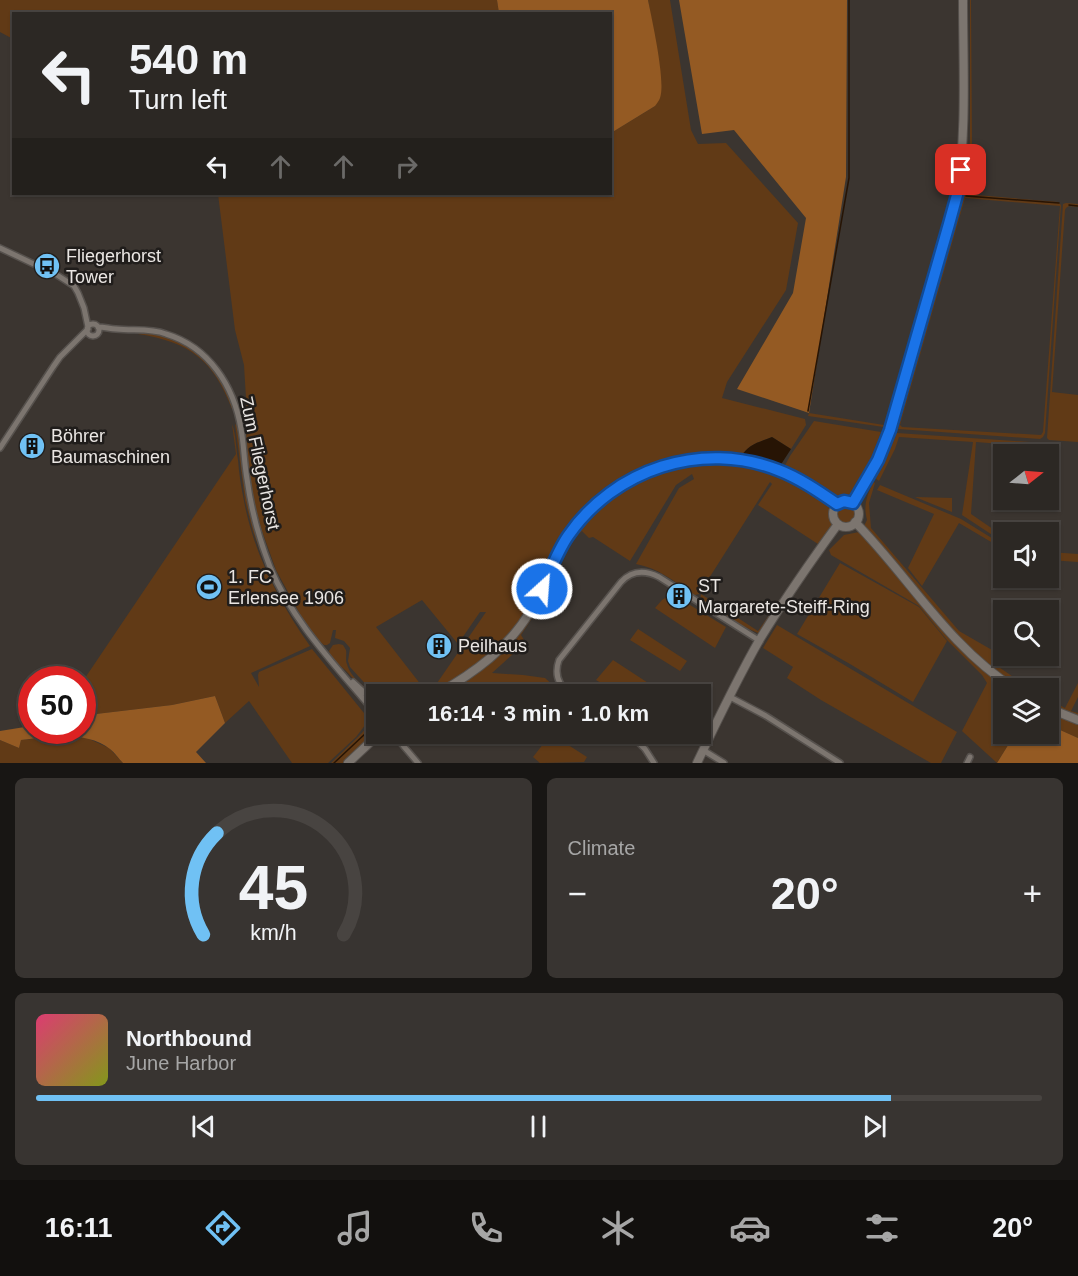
<!DOCTYPE html>
<html lang="en">
<head>
<meta charset="utf-8">
<style>
  :root { --surface:#2c2824; --page:#383431; --text:#f1f3f6; --muted:#a6a6a6; --line:#484441; --accent:#70c1f4 }
  body { margin:0; font-family:Helvetica,sans-serif; background:var(--page); color:var(--text); height:100vh; display:flex; flex-direction:column; font-size:22px; white-space:nowrap }
  * { box-sizing:border-box; margin:0 }
  p { font-size:20px; color:var(--muted) }
  .icon { flex:none; width:33px; height:33px; fill:none; stroke:currentColor; stroke-width:2; stroke-linecap:round; stroke-linejoin:round }
  .map { position:relative; height:763px; overflow:hidden }
  .side { display:flex; flex-direction:column; gap:15px; padding:15px; background:#181614; flex:1 }
  .side>* { flex:none }
  .guide { position:absolute; left:12px; top:12px; width:600px; height:183px; border-radius:0px; box-shadow:0 2px 4px #0004,0 0 0 2px var(--line); background:#2c2824; color:var(--text); overflow:hidden }
  .needle { width:39px; rotate:73deg }
  .buttons { position:absolute; left:993px; top:444px; display:grid; gap:12px }
  .buttons a { display:grid; place-items:center; width:66px; height:66px; border-radius:0px; background:var(--surface); box-shadow:0 2px 4px #0004,0 0 0 2px var(--line); font-size:30px }
  .speed { position:absolute; left:18px; top:666px; display:flex; gap:12px; font-size:30px; font-weight:700; text-align:center }
  .speed>* { display:grid; place-content:center; width:78px; height:78px; border-radius:50%; background:var(--surface); box-shadow:0 2px 4px #0004,0 0 0 2px var(--line); line-height:1 }
  .speed .limit { border:9px solid #d22; background:#fff; color:#111 }
  .pin { position:absolute; display:grid; place-items:center; width:51px; height:51px; color:#fff; margin:-26px; border-radius:12px; box-shadow:0 3px 9px #0006 }
  .me { position:absolute; width:66px; margin:-33px; rotate:26deg; stroke-linejoin:round; filter:drop-shadow(0 0 4px #0008) }
  .turn { display:flex; align-items:center; gap:21px; height:126px; padding:0 18px; font-size:27px }
  .turn .icon { width:78px; height:78px; stroke-width:2.5 }
  .turn b { display:block; font-size:42px; line-height:51px }
  .lanes { display:flex; align-items:center; height:57px; padding:0 18px; background:#0003; justify-content:center; gap:30px; direction:ltr }
  .lanes .off { opacity:.35 }
  .big { font-size:45px; font-weight:800; line-height:1.1 }
  .side .card { flex:1; display:flex; flex-direction:column; justify-content:center; gap:9px; min-width:0; padding:0 21px; border-radius:9px; background:var(--page) }
  .side .dial { align-items:center; gap:0 }
  .dial svg { height:156px; overflow:visible; fill:none; stroke:var(--line); stroke-width:7; stroke-linecap:round; text-anchor:middle }
  .dial text { fill:var(--text); stroke:none }
  .song { display:flex; align-items:center; gap:18px }
  .cover { width:72px; height:72px; border-radius:9px; background:linear-gradient(135deg,hsl(340 70% 55%),hsl(70 70% 35%)) }
  .played { height:6px; border-radius:3px; background:linear-gradient(90deg,var(--accent) 85%,var(--line) 85%) }
  .keys { display:flex; justify-content:space-around; direction:ltr }
  .heat { display:flex; justify-content:space-between; align-items:center; font-size:33px; direction:ltr }
  .side .tiles { flex:1; display:grid; gap:15px; grid-template-columns:1fr 1fr }
  .card:last-child { grid-column:span 2 }
  .trip { position:absolute; left:366px; top:684px; width:345px; height:60px; border-radius:0px; background:var(--surface); box-shadow:0 2px 4px #0004,0 0 0 2px var(--line); font-weight:800; line-height:60px; text-align:center }
  .menu { display:flex; height:96px; justify-content:space-around; align-items:center; background:#12100e; color:var(--muted) }
  .menu .icon { width:42px; height:42px }
  .menu .on { color:var(--accent) }
  .menu b { font-size:27px; color:var(--text) }
  .map>svg:first-child { display:block }
  .green { fill:#613a16; fill-rule:evenodd }
  .forest { fill:#945a23 }
  .water { fill:#271404 }
  .lines { fill:none; stroke-linecap:round; stroke-linejoin:round }
  .stream { stroke:#271404; stroke-width:1.5 }
  .street-casing { stroke:#56514d; stroke-width:8 }
  .secondary-casing { stroke:#56514d; stroke-width:10 }
  .street { stroke:#7c756f; stroke-width:5 }
  .secondary { stroke:#7c756f; stroke-width:8 }
  .route-casing { stroke:#114b97; stroke-width:15 }
  .route { stroke:#1a73e8; stroke-width:10 }
  .labels { text-anchor:middle; dominant-baseline:central; stroke-width:5; stroke-linejoin:round; paint-order:stroke }
  .poi-label { font-size:18px; fill:#eae6e3; stroke:#201d1b; text-anchor:start }
  .street-label { font-size:18px; fill:#eae6e3; stroke:#201d1b }
</style>
</head>
<body>
<div class="map">
<svg width="1078" height="763" viewBox="0 0 1078 763">
  <rect width="100%" height="100%" fill="#3b3530"/>
  <path class="green" d="M0 0H497L499 13 14 14 13 39 0 32Z
    M648 0H670L691 130 698 144 726 143 798 223 786 290 727 382 722 398 805 419 806 425 791 449 772 437C759 442 747 445 741 457L721 456 646 470 575 523 529 608 509 636 485 661 439 690 423 694 435 686 486 612H480L458 644 422 600 376 627 425 690 417 694H379L371 690 350 667 348 661 350 648 344 641 335 638 336 630H333L330 643 327 645H324L319 641 301 616 276 570 262 531 252 495 246 446 247 415 244 365 235 330 218 194H610L611 133 655 106 660 69Z
    M970 0H971L972 143 967 192 965 191 970 142Z
    M965 194 1058 202 1061 205 1045 433 1043 437 1040 439 898 429ZM965 198 1060 206 1043 432 1041 435 902 427 900 425Z
    M963 195 896 429 894 428 960 196Z
    M954 196 890 424 884 427 808 416 809 413 884 425 888 422Z
    M1066 203 1078 204V207L1069 206 1066 208 1065 210 1052 392 1078 395V442L1049 440 1047 438 1063 204Z
    M140 332C179 335 201 352 223 383 227 390 233 401 232 409 213 360 190 342 138 334Z
    M814 421 881 432 873 455 854 489 865 472 883 433 885 434 882 445 855 493 852 490 851 492 854 495 846 499 835 498 827 492 783 469 790 456Z
    M232 424C236 434 236 448 238 460 239 473 241 487 244 501 254 554 279 602 310 646L251 673 259 687 258 675 259 672 312 649 368 718 369 720 356 737 328 763H292L249 701 225 723 215 696 172 705 96 714 83 697V681L236 454Z
    M235 424 237 426 246 495 262 554V556L253 532 245 501Z
    M897 433 1044 443 1045 454H1044L1043 447 976 442 971 514 1003 536V542L962 515 973 442 899 437 895 449 879 481 875 478 894 435Z
    M703 461C716 461 729 461 741 463 775 469 802 483 830 504L832 525 763 630 758 633C738 625 721 612 704 601L700 600 701 594 758 631 818 544 758 505 772 484 770 482 699 594 695 595 692 594C674 581 658 568 636 564L679 488 694 479 692 474 676 485 630 561 593 537 589 538 582 531 570 542 563 554 536 612 521 635 527 645 513 654 492 673 523 675 545 678 555 687 573 694H443L465 682 486 666 511 642 568 540 586 518 603 502 635 480 669 467Z
    M873 482 875 483 869 503 871 528 959 631 999 654 993 663 1029 688H1018L1010 683 987 666 953 633 864 526 867 520C863 505 867 496 873 482Z
    M880 485 961 519 1003 545V549L959 523 922 586 908 568 934 514 877 490Z
    M915 497 952 498V512Z
    M836 513a10 10 0 1 1 20 0a10 10 0 1 1-20 0Z
    M859 532 875 547 923 604 1010 688H1004V734H1015L997 763 962 731 987 683 982 675 947 640 919 606 831 555 829 550 844 535Z
    M1049 552 1078 554V562L1049 560Z
    M840 563 919 607 947 641 913 702 850 664 797 634Z
    M672 594 726 627 715 648 655 608 662 600Z
    M777 625 957 732 941 763H931L821 700 787 678 793 667 763 648Z
    M638 629 687 661 680 671 630 640Z
    M339 644 343 645 346 650C347 655 345 660 347 664 350 677 366 689 376 696V699C365 692 357 683 348 673 341 665 332 662 329 651L333 645Z
    M613 660 665 694H620L596 680Z
    M1078 683V697L1071 711 1078 713V717L1049 705 1048 699 1065 708Z
    M1049 710 1078 722V738L1049 725Z
    M368 726 369 727 368 737 370 738 344 763H331L361 734Z
    M551 734 587 757 584 762 540 763 533 757Z
    M65 736 87 738 109 748 123 763H0V740L19 748 21 740Z"/>
  <path class="forest" d="M497 0H648C652 20 666 82 660 98 659 101 657 103 655 106L611 133 610 14 499 13Z
    M679 0H847L846 177 809 413 737 389 793 293 806 218 734 130 702 134Z
    M215 696 225 723 196 752 206 763H123C119 759 115 753 110 749 85 730 51 737 21 740L19 748 0 740V731L31 726 32 730H82L83 697 96 714 172 705Z
    M1049 725 1078 738V763H997L1015 734H1048Z"/>
  <path class="water" d="M772 437 791 449 780 466 766 461 741 457C747 445 759 442 772 437Z"/>
  <g class="lines">
    <path class="stream" d="M962 190 965 169 966 137
      M966 196 1059 203
      M1069 205 1078 206
      M951 230 961 196
      M808 411 849 178V0
      M334 763 366 733"/>
    <g class="street-casing">
      <path id="street" d="M0 248 57 275 74 286 78 293 84 308 88 327
        M87 330a6 6 0 1 1 12 0a6 6 0 1 1-12 0Z
        M98 327C105 327 110 329 116 329 133 331 150 328 166 334 209 347 234 386 241 429 244 445 244 462 247 479 251 508 259 539 270 567 293 623 338 668 376 714
        M0 448 53 367 60 357 88 329
        M353 682 367 695 376 700
        M570 694C558 685 554 674 559 660L621 582C632 570 645 570 659 577L760 641
        M730 697 766 716 840 763
        M630 734 645 749 654 763
        M395 736 418 763
        M703 750 724 763
        M967 763 970 757"/>
    </g>
    <g class="secondary-casing">
      <path id="secondary" d="M833 514a13 13 0 1 1 26 0a13 13 0 1 1-26 0Z
        M853 503 878 460 890 430 957 195C967 131 963 65 963 0
        M855 522C909 577 949 647 1014 688
        M437 694C474 673 509 648 531 610 548 582 556 551 576 525 624 465 706 442 778 470 799 478 818 491 837 504
        M1048 708 1078 720
        M376 723 375 728 376 732
        M377 734C383 741 392 741 398 734
        M348 763 378 735
        M697 763C717 721 737 679 760 639 784 600 811 561 838 524"/>
    </g>
    <use href="#street" class="street"/>
    <use href="#secondary" class="secondary"/>
  </g>
  <g class="lines">
    <g class="route-casing">
      <path id="route" d="M542 589C550 572 557 552 568 536 614 469 702 440 778 470 799 478 818 491 837 504L844 501 853 503 878 460 890 430 949 224 957 195 961 170"/>
    </g>
    <use href="#route" class="route"/>
  </g>
  <defs>
    <g id="bus-disc" transform="scale(1.35)"><circle r="9.5" fill="#70c1f4" stroke="#201d1b"/><path d="M-5-6H5V4H4V6H2V4H-2V6H-4V4H-5ZM-3.5-4V0h7V-4ZM-3.5 1.2v1.5H-2V1.2ZM2 1.2v1.5H3.5V1.2Z" fill="#111"/></g>
    <g id="building-disc" transform="scale(1.35)"><circle r="9.5" fill="#70c1f4" stroke="#201d1b"/><path d="M-4-6H4V6H1V3H-1V6H-4ZM-2.5-4.3h1.7v1.8h-1.7ZM.8-4.3h1.7v1.8H.8ZM-2.5-1h1.7V.8h-1.7ZM.8-1h1.7V.8H.8Z" fill="#111"/></g>
    <g id="stadium-disc" transform="scale(1.35)"><circle r="9.5" fill="#70c1f4" stroke="#201d1b"/><path d="M0-5a6.5 5 0 1 0 0 10a6.5 5 0 1 0 0-10ZM-3.5-1.8h7v3.6h-7Z" fill="#111"/></g>
  </defs>
  <g fill-rule="evenodd">
    <use href="#bus-disc" x="47" y="266"/>
    <use href="#building-disc" x="32" y="446"/>
    <use href="#stadium-disc" x="209" y="587"/>
    <use href="#building-disc" x="679" y="596"/>
    <use href="#building-disc" x="439" y="646"/>
  </g>
  <g class="labels">
    <g class="poi-label">
      <text x="66" y="256">Fliegerhorst<tspan x="66" dy="21">Tower</tspan></text>
      <text x="51" y="436">Böhrer<tspan x="51" dy="21">Baumaschinen</tspan></text>
      <text x="228" y="577">1. FC<tspan x="228" dy="21">Erlensee 1906</tspan></text>
      <text x="698" y="586">ST<tspan x="698" dy="21">Margarete-Steiff-Ring</tspan></text>
      <text x="458" y="646">Peilhaus</text>
    </g>
    <g class="street-label">
      <text transform="translate(260 463) rotate(78)">Zum Fliegerhorst</text>
    </g>
  </g>
</svg>
<div class="buttons">
<a><svg class="needle" viewBox="-14 -14 28 28"><path d="M0-13l5 13h-10z" fill="#e53935"/><path d="M0 13l5-13h-10z" fill="#a6a6a6"/></svg></a>
<a><svg class="icon" aria-label="sound" viewBox="0 0 24 24"><path d="M4 9h4l5-4v14l-5-4H4zM17 9q2 3 0 6"/></svg></a>
<a><svg class="icon" aria-label="search" viewBox="0 0 24 24"><circle cx="10" cy="10" r="6"/><path d="M15 15l6 6"/></svg></a>
<a><svg class="icon" aria-label="layers" viewBox="0 0 24 24"><path d="M12 4l9 5-9 5-9-5zM3 14l9 5 9-5"/></svg></a>
</div>
<div class="speed"><div class="limit">50</div></div>
<div class="pin" style="left:961px;top:170px;background:#d93025"><svg class="icon" aria-label="arrive" viewBox="0 0 24 24"><path d="M6 21V4h12l-3 4 3 4H6"/></svg></div>
<svg class="me" style="left:542px;top:589px" viewBox="-20 -20 40 40"><circle r="17" fill="#1a73e8" stroke="#fff" stroke-width="3"/><path d="M0-11L8 9 0 5-8 9z" fill="#fff"/></svg>
<div class="trip">16:14 · 3 min · 1.0 km</div>
<div class="guide">
<div class="turn"><svg class="icon" aria-label="left" viewBox="0 0 24 24"><path d="M17 20v-9H6M10 6l-5 5 5 5"/></svg><div><b>540 m</b>Turn left</div></div>
<div class="lanes"><svg class="icon" aria-label="left" viewBox="0 0 24 24"><path d="M17 20v-9H6M10 6l-5 5 5 5"/></svg><svg class="icon off" aria-label="ahead" viewBox="0 0 24 24"><path d="M12 20V5M6 11l6-6 6 6"/></svg><svg class="icon off" aria-label="ahead" viewBox="0 0 24 24"><path d="M12 20V5M6 11l6-6 6 6"/></svg><svg class="icon off" aria-label="right" viewBox="0 0 24 24"><path d="M7 20v-9h11M14 6l5 5-5 5"/></svg></div>
</div>
</div>
<section class="side">
<div class="tiles">
<div class="card dial"><svg viewBox="0 0 100 80">
<path d="M14 69A42 42 0 1 1 86 69"/>
<path d="M14 69A42 42 0 0 1 21 17" stroke="#70c1f4"/>
<text x="50" y="56" font-size="32" font-weight="700">45</text>
<text x="50" y="72" font-size="11">km/h</text>
</svg></div>
<div class="card"><p>Climate</p>
<div class="heat"><a>−</a><b class="big">20°</b><a>+</a></div>
</div>
<div class="card">
<div class="song"><i class="cover"></i><div><b>Northbound</b><p>June Harbor</p></div></div>
<div class="played"></div>
<div class="keys"><svg class="icon" aria-label="previous" viewBox="0 0 24 24"><path d="M18 5L8 12l10 7zM5 5v14"/></svg><svg class="icon" aria-label="pause" viewBox="0 0 24 24"><path d="M8 5v14M16 5v14"/></svg><svg class="icon" aria-label="next" viewBox="0 0 24 24"><path d="M6 5l10 7-10 7zM19 5v14"/></svg></div>
</div>
</div>
</section>
<nav class="menu">
<b>16:11</b>
<svg class="icon on" aria-label="directions" viewBox="0 0 24 24"><path d="M12 3l9 9-9 9-9-9zM9 14v-3h6M13 9l2 2-2 2"/></svg>
<svg class="icon" aria-label="music" viewBox="0 0 24 24"><path d="M9 18V5l10-2v13"/><circle cx="6" cy="18" r="3"/><circle cx="16" cy="16" r="3"/></svg>
<svg class="icon" aria-label="phone" viewBox="0 0 24 24"><path d="M5 4h4l2 5-3 2q2 4 5 5l2-3 5 2v4C11 20 4 13 5 4z"/></svg>
<svg class="icon" aria-label="climate" viewBox="0 0 24 24"><path d="M12 3v18M4 7l16 10M4 17L20 7"/></svg>
<svg class="icon" aria-label="car" viewBox="0 0 24 24"><path d="M5 17H2v-5l4-1 3-4h7l3 4 3 1v5h-3M9 17h6M6 11h13"/><circle cx="7" cy="17" r="2"/><circle cx="17" cy="17" r="2"/></svg>
<svg class="icon" aria-label="filters" viewBox="0 0 24 24"><path d="M4 7h16M4 17h16"/><circle cx="9" cy="7" r="2"/><circle cx="15" cy="17" r="2"/></svg>
<b>20°</b>
</nav>
</body>
</html>
